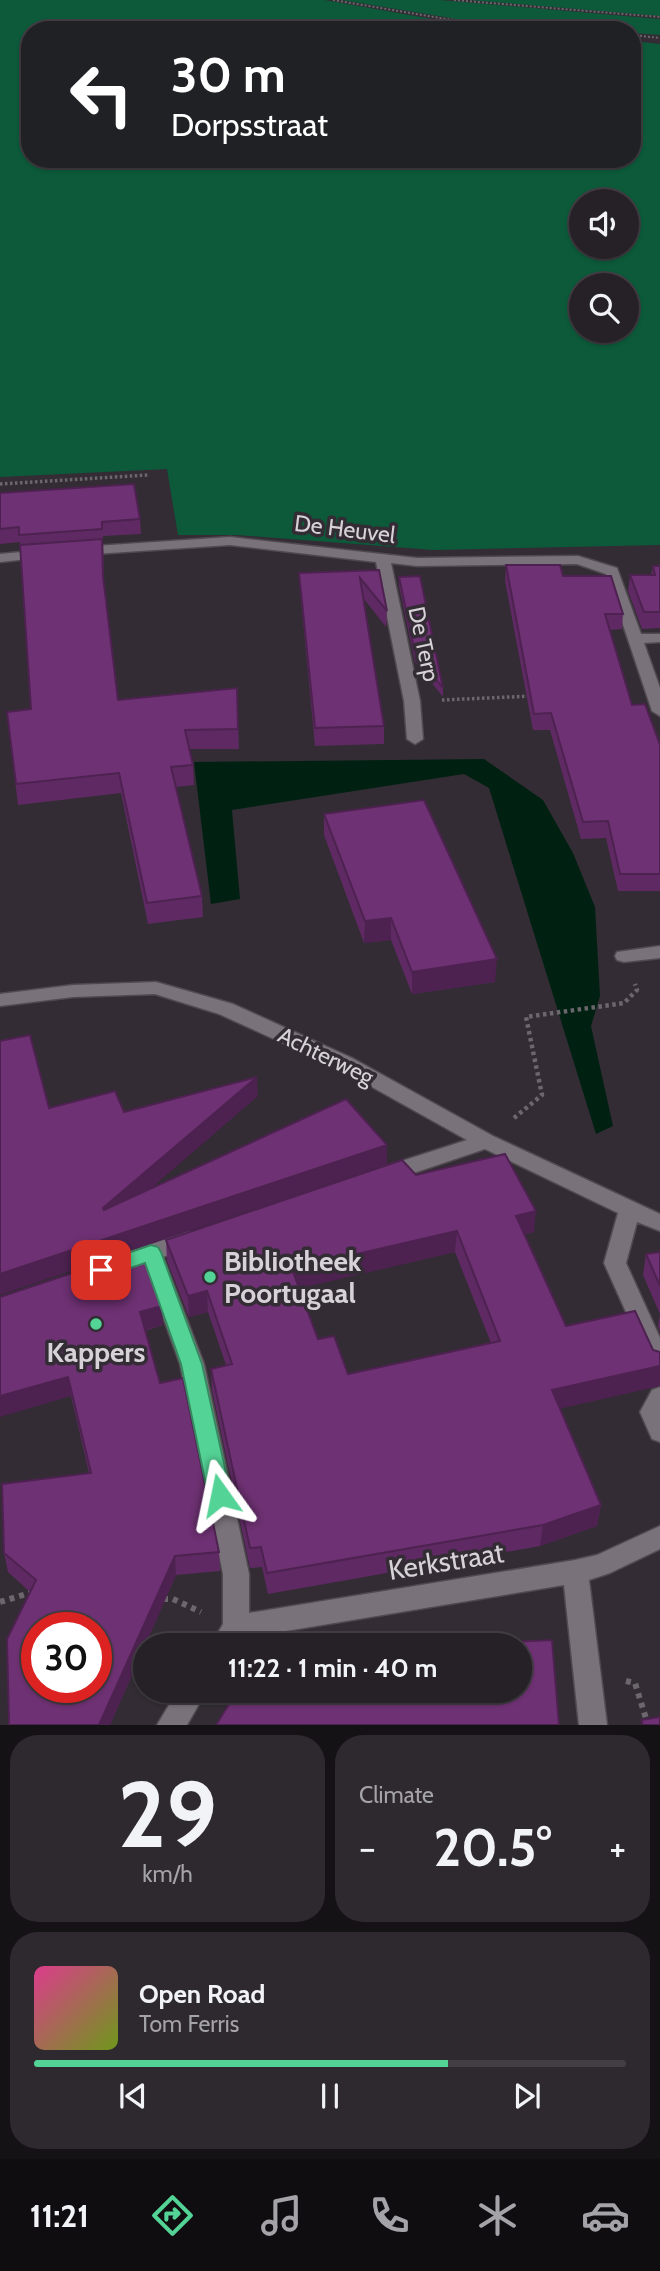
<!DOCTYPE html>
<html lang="en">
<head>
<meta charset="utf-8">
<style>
  :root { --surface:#262127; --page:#2e292f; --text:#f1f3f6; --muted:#a4a3a7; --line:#423e44; --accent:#54d396 }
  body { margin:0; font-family:Cabin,sans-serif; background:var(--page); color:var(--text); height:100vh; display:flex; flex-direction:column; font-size:26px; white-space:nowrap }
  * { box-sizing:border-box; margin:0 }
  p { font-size:23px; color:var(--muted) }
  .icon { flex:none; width:38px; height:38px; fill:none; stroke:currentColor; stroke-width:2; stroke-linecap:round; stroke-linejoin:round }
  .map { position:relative; height:1725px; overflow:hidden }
  .panel { display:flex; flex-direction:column; gap:10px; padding:10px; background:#151215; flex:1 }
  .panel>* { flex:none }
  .hud { position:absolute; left:21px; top:21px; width:620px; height:147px; border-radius:28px; box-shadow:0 2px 5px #0004,0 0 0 2px var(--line); background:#202124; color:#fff; overflow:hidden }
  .buttons { position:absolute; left:569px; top:189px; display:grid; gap:14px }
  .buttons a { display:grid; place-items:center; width:70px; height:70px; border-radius:50%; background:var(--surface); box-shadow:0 2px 5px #0004,0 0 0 2px var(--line); font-size:35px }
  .speed { position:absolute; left:21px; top:1612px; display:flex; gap:14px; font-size:35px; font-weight:700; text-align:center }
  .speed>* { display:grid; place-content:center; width:91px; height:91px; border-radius:50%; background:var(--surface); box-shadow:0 2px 5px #0004,0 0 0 2px var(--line); line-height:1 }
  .speed .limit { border:10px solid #d22; background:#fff; color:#111 }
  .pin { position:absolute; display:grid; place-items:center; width:60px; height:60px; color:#fff; margin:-30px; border-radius:14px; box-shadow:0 4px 10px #0006 }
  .me { position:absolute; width:77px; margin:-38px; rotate:348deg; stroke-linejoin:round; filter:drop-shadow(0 0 5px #0008) }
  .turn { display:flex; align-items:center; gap:24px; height:147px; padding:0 35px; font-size:32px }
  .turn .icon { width:91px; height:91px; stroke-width:2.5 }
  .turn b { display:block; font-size:49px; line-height:60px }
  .big { font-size:52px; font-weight:700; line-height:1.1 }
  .panel .widget { flex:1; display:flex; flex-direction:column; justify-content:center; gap:10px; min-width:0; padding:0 24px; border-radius:28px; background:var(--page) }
  .panel .dial { align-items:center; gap:0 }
  .dial b { font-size:91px; line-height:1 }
  .song { display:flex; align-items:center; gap:21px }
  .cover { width:84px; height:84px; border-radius:10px; background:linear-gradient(135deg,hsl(330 70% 55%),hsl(80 70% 35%)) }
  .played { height:7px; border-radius:4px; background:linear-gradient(90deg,var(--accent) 70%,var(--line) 70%) }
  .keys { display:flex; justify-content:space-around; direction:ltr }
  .heat { display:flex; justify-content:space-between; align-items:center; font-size:38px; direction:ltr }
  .panel .tiles { flex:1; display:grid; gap:10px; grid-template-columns:1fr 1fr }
  .widget:last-child { grid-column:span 2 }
  .trip { position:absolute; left:133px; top:1633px; width:399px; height:70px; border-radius:35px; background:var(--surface); box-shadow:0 2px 5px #0004,0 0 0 2px var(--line); font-weight:700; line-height:70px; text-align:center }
  .dock { display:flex; height:112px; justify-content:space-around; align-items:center; background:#0f0d10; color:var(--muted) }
  .dock .icon { width:49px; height:49px }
  .dock .current { color:var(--accent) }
  .dock b { font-size:32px; color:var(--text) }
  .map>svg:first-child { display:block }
  .green { fill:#0c5a3a; fill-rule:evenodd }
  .water { fill:#002112 }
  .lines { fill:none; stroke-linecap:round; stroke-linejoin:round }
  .minor-casing { stroke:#504a50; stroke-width:3 }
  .path-far3 { stroke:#6c666d; stroke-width:2; stroke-dasharray:2 2; stroke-linecap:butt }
  .path-far2 { stroke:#6c666d; stroke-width:3.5; stroke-dasharray:2.5 2.5; stroke-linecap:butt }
  .path-far1 { stroke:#6c666d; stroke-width:4.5; stroke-dasharray:3.5 3.5; stroke-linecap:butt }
  .path { stroke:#6c666d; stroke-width:6; stroke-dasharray:5 5; stroke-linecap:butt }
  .minor { fill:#7a727b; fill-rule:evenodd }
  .wall { fill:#5f2a63; fill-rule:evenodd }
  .shaded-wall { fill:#4d2250 }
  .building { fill:#6e3173; stroke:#4d2250; stroke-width:2; fill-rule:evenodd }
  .route { fill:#54d396; stroke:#378962; stroke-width:2 }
  .poi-dot { fill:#54d396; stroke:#332c34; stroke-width:2.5 }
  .labels { text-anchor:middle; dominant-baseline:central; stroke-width:7; stroke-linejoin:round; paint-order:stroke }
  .street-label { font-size:23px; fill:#d7d2d7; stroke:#332c34 }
  .near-poi-label { font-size:28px; font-weight:bold; fill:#d7d2d7; stroke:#332c34; text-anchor:start }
  .near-street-label { font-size:28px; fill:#d7d2d7; stroke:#332c34 }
</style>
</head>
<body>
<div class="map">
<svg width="660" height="1725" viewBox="0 0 660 1725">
  <rect width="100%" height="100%" fill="#332c34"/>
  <path class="green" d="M0 0H325L494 30H30V159H632V41L660 44V545L434 550 237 535H178L167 469 0 477ZM581 201H626V247H581ZM581 285H626V331H581Z
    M341 0H440L660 19V35L632 33V30L469 21Z
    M468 0H660V16Z"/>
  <path class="water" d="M484 759 543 800 573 853 595 907 600 996 591 1026 613 1126 596 1134 489 788 464 774 232 810 240 899 211 904 194 762Z"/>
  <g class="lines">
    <g class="minor-casing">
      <path id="minor" d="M230 537 417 558 578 556 617 568 641 634H660V642L644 643 660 688V716L652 711 606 574 577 564 417 566 391 563 420 701 423 739 415 744 407 739 404 701 376 562 230 545 80 555 73 551 80 547Z
        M42 550 47 551V557L0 562V554Z
        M660 946V958L624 962 617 960 615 956 617 952Z
        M156 982 233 1004 352 1058 493 1136 660 1214V1231L637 1222 626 1263 660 1338V1372L652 1370 604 1263 618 1213 485 1149 387 1182 380 1180 376 1174 380 1168 467 1140 338 1068 219 1014 155 994 73 997 0 1006V994L73 985Z
        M187 1232 195 1234 198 1240 195 1246 163 1257 204 1364 249 1574V1613L575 1560 597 1555 660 1526V1549L610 1573 589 1580 607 1725H579L564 1585 244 1638 239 1645H211L223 1624V1574L180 1364 144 1264 121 1272 113 1269 110 1263 113 1257Z
        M660 1387V1442L652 1439 640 1412 652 1390Z
        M178 1690H207L187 1725H157Z"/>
    </g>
    <path class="path-far3" d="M333 0 446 19 566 30
      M454 0 660 17
      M632 35 660 38"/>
    <path class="path-far2" d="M0 484 148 475
      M442 700 532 696"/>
    <path class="path-far1" d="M514 1118 542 1095 526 1017 624 1003 637 990 635 984"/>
    <path class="path" d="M163 1599H173L201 1612
      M0 1602 33 1592
      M626 1681 635 1683 648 1725"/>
    <use href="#minor" class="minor"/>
  </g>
  <path class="wall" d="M0 493 140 519 141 534 103 536 104 587 118 700 237 688 239 749H190L193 765 194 785 176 787 202 896 203 917 148 924 121 793 18 805 7 712 31 709 20 542 0 544Z
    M506 565 623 614 622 629 610 630 632 705 660 745V891H618L606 838 581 839 550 730H533L505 581Z
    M653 566H660V628L642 629 628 591 630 575H651Z
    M379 570 387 611 386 627 364 599 384 726V744L315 746 300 589 299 573Z
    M399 577 443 688V697L415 662 399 586Z
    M324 814 495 982 412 994 391 940 364 943 324 835Z
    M416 1175 534 1232 525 1234 560 1409 601 1505 597 1526 540 1546 268 1594 262 1567 250 1568 212 1390 211 1369 226 1365 208 1312 189 1317 167 1261 166 1240ZM455 1252 491 1343 348 1374 318 1339 299 1288Z
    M660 1252V1332L658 1326 660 1314 643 1275 646 1254Z
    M0 1297 163 1325 145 1331 160 1383 219 1552 220 1571 176 1575 110 1725H9L30 1592 8 1572 4 1553 89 1473 71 1396Z"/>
  <path class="shaded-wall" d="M391 918V940L364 943 365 921Z
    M497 959 495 982 412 994V972Z
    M257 1077 258 1096 105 1228 103 1208Z
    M387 1145V1164L0 1295V1274Z
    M536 1211 534 1232 514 1237 516 1216Z
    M457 1231 455 1252 293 1290 292 1269Z
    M207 1291 208 1312 189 1317 188 1296Z
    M162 1306 163 1325 142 1331 140 1312Z
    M660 1366V1386L550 1411 552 1390Z
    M68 1377 71 1396 0 1417V1396Z
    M601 1505 597 1526 540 1546 543 1525Z
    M175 1556 176 1575 110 1725H99Z"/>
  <path class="building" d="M134 484 140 519 102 522V529L19 535V527L0 529V493Z
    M102 539 103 576 118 700 237 688 238 729 185 730 193 765 171 767 202 896 147 903 119 773 16 784 7 712 31 709 20 545Z
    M506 565H560L563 576H611L623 614H605L632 705 645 704 660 745V874H620L608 821 583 822 551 713 534 714Z
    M653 566H660V612H644L630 575H655Z
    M379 570 387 611 360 578 384 726 315 728 299 573Z
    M420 576 443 688 415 653 399 577Z
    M424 800 497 959 412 972 391 918 365 921 324 814Z
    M30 1035 49 1108 115 1091 124 1112 257 1077 103 1208 104 1210 346 1099 387 1145 0 1274V1041Z
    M505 1154 536 1211 516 1216 566 1326 635 1311 653 1350 660 1352V1366L552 1390 601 1505 543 1525 267 1573 261 1547 250 1548 211 1369 232 1364 207 1291 188 1296 166 1240 402 1160 416 1175ZM457 1231 500 1341 348 1374 334 1336 318 1339 292 1269Z
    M142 1250 162 1306 140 1312 160 1383 183 1378 219 1552 175 1556 99 1725H9L7 1639 36 1580 4 1553 2 1484 91 1473 68 1377 0 1396V1297ZM37 1628H96V1687H37Z
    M660 1252V1286L646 1254Z
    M552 1640 559 1725H216L238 1690H520V1645H448Z
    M660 1717V1725H643L641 1720Z"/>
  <path class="route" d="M151 1245 158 1247 161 1252 202 1364 231 1495 228 1502 220 1505 212 1502 208 1495 181 1364 145 1263 101 1278 93 1276 91 1270 93 1265Z"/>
  <g class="poi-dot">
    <circle cx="210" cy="1277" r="7"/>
    <circle cx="96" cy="1324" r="7"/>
  </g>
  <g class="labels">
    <g class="street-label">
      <text transform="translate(345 529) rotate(7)">De Heuvel</text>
      <text transform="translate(424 644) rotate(78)">De Terp</text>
      <text transform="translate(326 1056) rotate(26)">Achterweg</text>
    </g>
    <g class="near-poi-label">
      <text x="224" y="1261">Bibliotheek<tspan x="224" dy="32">Poortugaal</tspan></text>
      <text x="96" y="1352" text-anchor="middle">Kappers</text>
    </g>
    <g class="near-street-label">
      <text transform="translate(446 1561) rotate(-9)">Kerkstraat</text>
    </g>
  </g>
</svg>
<div class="buttons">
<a><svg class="icon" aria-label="sound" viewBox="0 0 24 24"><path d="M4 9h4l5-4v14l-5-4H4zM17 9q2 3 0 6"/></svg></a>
<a><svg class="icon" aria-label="search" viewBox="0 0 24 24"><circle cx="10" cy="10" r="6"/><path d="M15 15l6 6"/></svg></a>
</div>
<div class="speed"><div class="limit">30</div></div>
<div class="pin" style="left:101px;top:1270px;background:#d93025"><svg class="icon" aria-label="arrive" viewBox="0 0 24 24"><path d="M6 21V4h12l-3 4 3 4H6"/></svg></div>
<svg class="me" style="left:220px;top:1495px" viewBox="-20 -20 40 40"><path d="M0-17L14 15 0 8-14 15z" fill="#54d396" stroke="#fff" stroke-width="4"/></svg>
<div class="trip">11:22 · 1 min · 40 m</div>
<div class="hud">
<div class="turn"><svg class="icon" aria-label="left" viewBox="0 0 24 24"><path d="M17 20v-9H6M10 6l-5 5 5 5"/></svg><div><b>30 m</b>Dorpsstraat</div></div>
</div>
</div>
<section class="panel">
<div class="tiles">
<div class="widget dial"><b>29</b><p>km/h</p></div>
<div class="widget"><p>Climate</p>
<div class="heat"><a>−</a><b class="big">20.5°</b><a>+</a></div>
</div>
<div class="widget">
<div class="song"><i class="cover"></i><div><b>Open Road</b><p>Tom Ferris</p></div></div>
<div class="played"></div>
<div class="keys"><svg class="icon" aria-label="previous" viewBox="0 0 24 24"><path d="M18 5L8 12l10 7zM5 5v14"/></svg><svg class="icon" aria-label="pause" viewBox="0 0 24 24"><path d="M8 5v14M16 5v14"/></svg><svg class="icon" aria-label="next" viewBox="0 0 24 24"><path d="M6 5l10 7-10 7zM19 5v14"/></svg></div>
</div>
</div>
</section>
<nav class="dock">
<b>11:21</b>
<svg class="icon current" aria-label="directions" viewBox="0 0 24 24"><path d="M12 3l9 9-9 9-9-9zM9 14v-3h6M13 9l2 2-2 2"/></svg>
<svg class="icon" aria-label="music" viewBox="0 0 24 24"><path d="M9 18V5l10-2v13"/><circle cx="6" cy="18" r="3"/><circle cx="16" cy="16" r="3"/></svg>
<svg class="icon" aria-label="phone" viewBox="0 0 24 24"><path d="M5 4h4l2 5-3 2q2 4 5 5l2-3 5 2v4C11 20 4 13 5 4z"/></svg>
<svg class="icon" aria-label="climate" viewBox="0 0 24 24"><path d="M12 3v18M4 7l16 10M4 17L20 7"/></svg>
<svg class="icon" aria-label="car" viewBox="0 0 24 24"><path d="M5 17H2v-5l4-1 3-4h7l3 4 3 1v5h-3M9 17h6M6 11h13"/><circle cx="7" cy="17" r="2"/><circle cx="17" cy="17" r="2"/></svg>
</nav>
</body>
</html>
